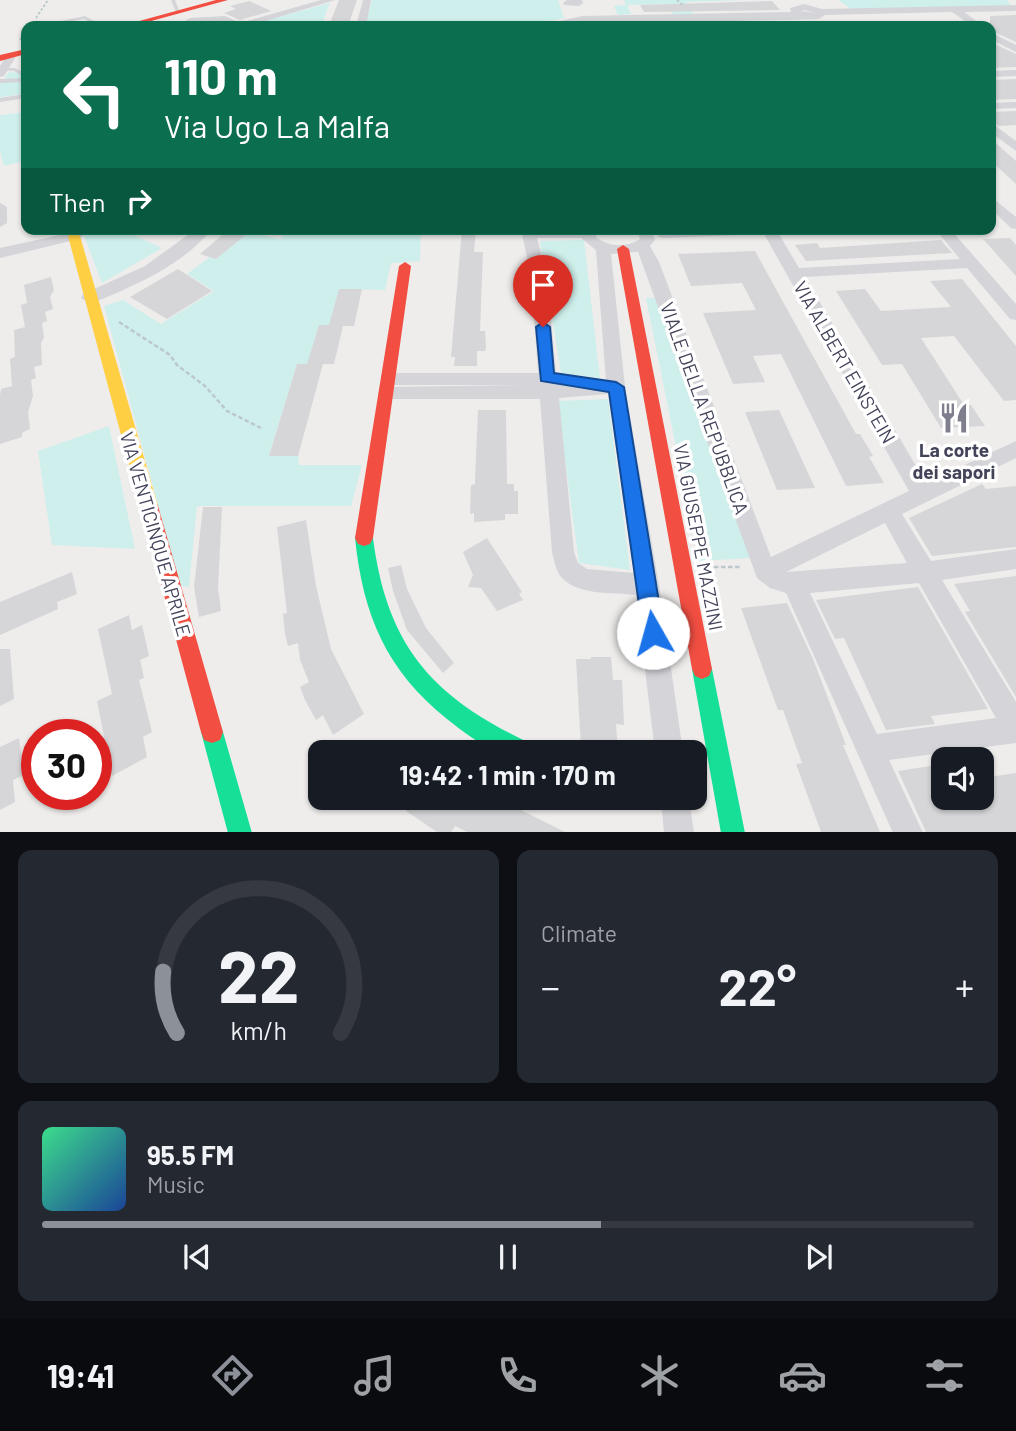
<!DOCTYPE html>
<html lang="en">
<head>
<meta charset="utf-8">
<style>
  :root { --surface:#171b24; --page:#242831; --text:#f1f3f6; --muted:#9ea1a6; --line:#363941; --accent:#8c9099 }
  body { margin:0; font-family:Barlow,sans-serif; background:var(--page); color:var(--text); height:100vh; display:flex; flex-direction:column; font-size:26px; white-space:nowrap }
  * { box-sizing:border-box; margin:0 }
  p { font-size:23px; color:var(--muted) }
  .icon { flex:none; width:38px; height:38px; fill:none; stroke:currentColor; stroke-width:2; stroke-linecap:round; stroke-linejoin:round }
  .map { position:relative; height:832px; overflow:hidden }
  .details { display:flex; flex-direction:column; gap:18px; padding:18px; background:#0d0f14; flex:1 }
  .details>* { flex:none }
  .hud { position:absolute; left:21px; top:21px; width:975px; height:214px; border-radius:14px; box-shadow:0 2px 5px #0004; background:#0b6e4f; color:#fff; overflow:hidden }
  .controls { position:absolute; left:931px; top:747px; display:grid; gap:14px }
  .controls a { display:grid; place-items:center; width:63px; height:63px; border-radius:14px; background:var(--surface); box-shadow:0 2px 5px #0004; font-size:35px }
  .speed { position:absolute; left:21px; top:719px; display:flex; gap:14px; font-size:35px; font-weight:700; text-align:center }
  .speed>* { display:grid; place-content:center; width:91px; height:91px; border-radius:50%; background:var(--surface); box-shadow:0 2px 5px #0004; line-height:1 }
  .speed .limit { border:10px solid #d22; background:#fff; color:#111 }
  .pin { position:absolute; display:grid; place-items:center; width:60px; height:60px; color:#fff; margin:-72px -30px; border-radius:50% 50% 50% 0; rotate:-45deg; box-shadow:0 0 7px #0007 }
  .pin .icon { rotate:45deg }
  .me { position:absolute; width:77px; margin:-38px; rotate:353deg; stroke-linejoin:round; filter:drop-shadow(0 0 5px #0008) }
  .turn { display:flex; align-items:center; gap:24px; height:147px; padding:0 28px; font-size:32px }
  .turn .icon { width:91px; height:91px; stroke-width:2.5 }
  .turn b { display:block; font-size:49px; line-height:60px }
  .then { display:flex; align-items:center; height:66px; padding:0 28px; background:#0003; gap:14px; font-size:26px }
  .big { font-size:52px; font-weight:700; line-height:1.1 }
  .details .card { flex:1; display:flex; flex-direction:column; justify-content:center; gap:10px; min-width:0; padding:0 24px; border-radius:14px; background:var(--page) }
  .details .dial { align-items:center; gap:0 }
  .dial svg { height:182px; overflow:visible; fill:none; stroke:var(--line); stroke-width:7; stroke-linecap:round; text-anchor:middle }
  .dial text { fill:var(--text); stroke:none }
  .song { display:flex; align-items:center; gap:21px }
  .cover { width:84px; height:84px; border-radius:10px; background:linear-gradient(135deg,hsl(150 70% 55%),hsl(220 70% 35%)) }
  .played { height:7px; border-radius:4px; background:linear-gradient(90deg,var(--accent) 60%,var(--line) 60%) }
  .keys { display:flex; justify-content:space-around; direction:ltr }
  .heat { display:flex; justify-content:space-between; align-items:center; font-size:38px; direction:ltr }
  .details .tiles { flex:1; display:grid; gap:18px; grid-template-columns:1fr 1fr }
  .card:last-child { grid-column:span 2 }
  .trip { position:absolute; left:308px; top:740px; width:399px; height:70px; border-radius:14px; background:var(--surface); box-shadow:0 2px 5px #0004; font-weight:700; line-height:70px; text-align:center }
  .menu { display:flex; height:112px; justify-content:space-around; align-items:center; background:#090b0e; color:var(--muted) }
  .menu .icon { width:49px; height:49px }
  .menu .active { color:var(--accent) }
  .menu b { font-size:32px; color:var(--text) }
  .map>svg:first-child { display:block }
  .green { fill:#ceefeb }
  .building { fill:#d6d6d8 }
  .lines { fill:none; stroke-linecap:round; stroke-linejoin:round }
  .path-far1 { stroke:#bdc8cd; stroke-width:2; stroke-dasharray:2.5 2; stroke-linecap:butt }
  .path { stroke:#bdc8cd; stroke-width:2.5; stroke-dasharray:4.5 2.5; stroke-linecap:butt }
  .lane { fill:#d4d4d9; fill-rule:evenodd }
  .street { fill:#d4d4d9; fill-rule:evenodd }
  .fast { fill:#16e098; fill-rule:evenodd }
  .slow { fill:#ffcf43; fill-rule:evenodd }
  .jam { fill:#f24e42; fill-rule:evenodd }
  .route { fill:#1a73e8; stroke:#114b97; stroke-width:2 }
  .labels { text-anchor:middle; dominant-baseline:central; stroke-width:7; stroke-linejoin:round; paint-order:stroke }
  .street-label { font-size:19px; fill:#43435a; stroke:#fff }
  .poi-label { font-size:19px; font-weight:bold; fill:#43435a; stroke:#fff }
</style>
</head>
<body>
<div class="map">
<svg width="1016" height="833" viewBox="0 0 1016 833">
  <rect width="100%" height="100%" fill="#eeedec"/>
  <path class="green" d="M372 0H558L564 18 520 26H365Z
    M624 0H743L686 2 694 15H674L666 4 627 5 631 14 618 15 614 6 626 5Z
    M838 0H1007L1011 6 851 9Z
    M330 3 321 26H246Z
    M26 68V94L0 97V85L9 72 23 73Z
    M26 112V161L4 166 0 151V115Z
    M93 229H120L162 248 102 283 84 236Z
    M285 229H421L420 261 391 263 385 290 339 289 330 325H319L308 364H297L269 455 298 456 299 465H362L351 506H197L189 587 180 586 104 306 123 300 161 324 214 291 187 274 210 257 216 259 247 232 281 239Z
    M584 240 600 378 561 373 540 241Z
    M646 298H655L750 558 699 561Z
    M608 399 630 570 579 563 557 401Z
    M109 426 135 549 52 545 38 451Z"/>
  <path class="building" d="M339 0H357L349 23H330Z
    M249 1 271 11 240 20 224 13 236 9 230 6Z
    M772 1 780 10 644 12 640 5Z
    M1016 15V42L990 30V16Z
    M792 22 795 26H652Z
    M990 42 1016 54V67L990 68Z
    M1016 79V99L990 100V80Z
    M1016 111V125L999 126 990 120V112Z
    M990 138 1016 161V184L990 160Z
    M229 229H253L216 259 200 254Z
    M462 229H476L474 252H483L480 331H485L486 348 485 351H477V366H454L455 357H451Z
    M1010 238 1016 245V276L983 239Z
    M941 240 952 253 806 261 795 245 817 243 820 248Z
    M755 251 856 434H860L869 449 873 456 869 457 884 483 846 486 781 354 753 356 765 382 733 384 703 313 756 310 742 283 691 286 678 254Z
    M178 269 212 291 167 319 130 297Z
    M51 277 54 290 50 297 53 309 45 312 47 321 42 323 44 337 41 343 42 365 34 367 36 378 31 380 33 396 28 412 30 429 22 433V437L0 444V395L1 389 12 386 10 359 15 357 14 330 25 327 21 305 27 303 24 285Z
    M962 279 1016 346V400L1004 401 954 336 921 338 964 405H971L985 426 941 428 902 364 882 365 836 291 865 289 881 311 951 307 930 281Z
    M339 289H362L354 326H343L334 364H323L298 456H269L297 364H307L319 325H329Z
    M478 410H506L507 484H514V491H518V514H505V520L474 522V513L470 514 471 485 475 484V480Z
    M779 410 815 488 777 490 745 412Z
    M982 484 986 489 1016 486V547L932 556 909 518Z
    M203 507H222L218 588 221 611 199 617 194 587Z
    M306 520 316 586 331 649 364 714 333 735 323 715 316 720 305 700 300 687 309 682 300 660 298 643 288 646 285 634 283 614 287 613 277 527Z
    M487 538 522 592 519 594 523 600 497 611 481 588 468 587 473 575 463 552Z
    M401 565 407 589 426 628 454 663 443 673 407 630 393 591 388 568Z
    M72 572 77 594 57 602 58 609 0 635V602Z
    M1016 576V697L965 612 970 611 954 584Z
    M918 587 988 709 931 716 935 724 886 730 844 638 835 639 816 600Z
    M787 603 813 659 846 745H843L880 832H821L796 764 802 763 783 710H778L741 608Z
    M129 615 132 630 142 625 149 656 140 660 144 678 139 680 152 732 143 737 147 757 112 776 97 701 112 694 98 629Z
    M0 649H10L14 699 0 706Z
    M591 657H611L613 680H622L624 725 616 724 618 752 581 748 576 659H591Z
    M19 738 24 775 13 780 15 802 0 810V747Z
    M943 764V798H982V778L1016 773V832H926L898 771Z
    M413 798H497L565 832H467L455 826 451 832H437L406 811Z"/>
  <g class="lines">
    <path class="path-far1" d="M677 0 684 6
      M36 18 48 0
      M866 26H874
      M20 40 26 31"/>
    <path class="path" d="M119 322 170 355 177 365 205 386 227 411 261 428
      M707 567H742"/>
    <path class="lane" d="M171 0H175L180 13 176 12Z
      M85 16 103 26H98L84 19 45 26H37Z
      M1 68H15L26 74V78L14 71 1 70Z
      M26 78V82L0 83V79Z
      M26 94V98L0 102V98Z"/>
    <path class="street" d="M321 0H335L249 26H232L223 22 190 24 185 21 190 18 225 16 240 23Z
      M363 0H371L366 26H356Z
      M567 0H582L583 3 579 6 564 5 563 3Z
      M804 4 822 9 1016 5V11L964 12 983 26H972L952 12 825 15 819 19 538 26 582 16 791 12 790 8ZM804 10 816 13 801 11Z
      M990 32 1016 45V52L990 39Z
      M8 53 17 55 4 76 0 77V66Z
      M1016 70V76L990 77V71Z
      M1016 102V108L990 109V103Z
      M990 122 1016 141V151L990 132Z
      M990 196 1016 217V229L1011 228 990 208Z
      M0 203 7 207V223L0 227Z
      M73 229H89L79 239 0 258V248L69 233Z
      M196 229H212C183 265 136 285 95 302L89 303 81 298 83 294 145 266Z
      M521 229H596V237C609 247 626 248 640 239L637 229H651L655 240 650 246 659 262 771 557 909 491 764 234 664 238 659 237 657 234 659 231 776 229 799 268 960 259 935 229H950L1016 304V320L1010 319 967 268 805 277 926 483 1016 441V458L902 514 931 561 1016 549V569L942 580 1016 702V743L889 760 923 833H893L786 593 770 588 757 578 638 252 611 254 625 387 659 585 683 752H655L636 595C614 592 579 596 562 578 556 572 554 560 552 552L540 399H380L378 394 380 389 387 387 531 385H390L384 384 381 379 384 374 390 373H538L531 276ZM537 238H581L596 250 606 381 565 384 569 379 566 374 556 373 547 276ZM608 394 634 573 587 569 578 563 574 552 559 398ZM885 523 907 563 786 572ZM919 583 996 718 877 734 810 593Z
      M661 798H689L694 833H664Z"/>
    <path class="fast" d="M364 530 370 532 373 538C387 647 433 698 532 744L535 752C524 752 508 755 498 751 480 745 462 731 447 719 386 670 363 615 355 538L358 532Z
      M702 659 709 662 712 669 745 833H721L692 669 695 662Z
      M212 721 220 724 223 732 252 833H228L201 732 204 724Z"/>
    <path class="slow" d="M74 232 80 236 158 506 155 511 149 513 143 511 140 506 68 236Z"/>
    <path class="jam" d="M216 0H228L133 26H121Z
      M26 49V54L0 61V55Z
      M623 245 629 249 712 669 709 676 702 679 695 676 692 669 617 249Z
      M405 262 411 266 373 538 370 544 364 546 358 544 355 538 399 266Z
      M149 499 155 501 158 506 223 732 220 740 212 743 204 740 201 732 140 506 143 501Z"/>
  </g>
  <path class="route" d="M543 322 550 327 554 373 616 382 624 387 664 633 661 640 653 643 646 640 643 633 609 392 541 381 536 327Z"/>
  <defs>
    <g id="restaurant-bare" transform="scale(2.415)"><path d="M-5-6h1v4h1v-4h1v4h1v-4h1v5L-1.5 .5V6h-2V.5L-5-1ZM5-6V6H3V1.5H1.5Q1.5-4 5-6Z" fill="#7f7e8d" stroke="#fff" stroke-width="2.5" paint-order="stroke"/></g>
  </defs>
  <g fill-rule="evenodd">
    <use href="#restaurant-bare" x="954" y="418"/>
  </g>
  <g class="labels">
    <g class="street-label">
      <text transform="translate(845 362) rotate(60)">VIA ALBERT EINSTEIN</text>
      <text transform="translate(705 408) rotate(70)">VIALE DELLA REPUBBLICA</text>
      <text transform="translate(156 534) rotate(74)">VIA VENTICINQUE APRILE</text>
      <text transform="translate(699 537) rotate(79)">VIA GIUSEPPE MAZZINI</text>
    </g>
    <g class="poi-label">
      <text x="954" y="449">La corte<tspan x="954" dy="22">dei sapori</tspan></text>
    </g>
  </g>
</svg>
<div class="controls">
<a><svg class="icon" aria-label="sound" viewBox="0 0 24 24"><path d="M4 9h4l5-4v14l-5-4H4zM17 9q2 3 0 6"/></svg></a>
</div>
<div class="speed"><div class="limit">30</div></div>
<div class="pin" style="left:543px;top:327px;background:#d93025"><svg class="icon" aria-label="arrive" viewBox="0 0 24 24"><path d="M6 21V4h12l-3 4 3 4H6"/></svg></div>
<svg class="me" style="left:653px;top:633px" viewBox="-20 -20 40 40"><circle r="19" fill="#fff"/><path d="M0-13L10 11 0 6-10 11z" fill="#1a73e8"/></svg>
<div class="trip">19:42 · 1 min · 170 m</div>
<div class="hud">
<div class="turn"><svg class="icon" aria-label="left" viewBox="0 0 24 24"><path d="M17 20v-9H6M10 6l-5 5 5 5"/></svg><div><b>110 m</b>Via Ugo La Malfa</div></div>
<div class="then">Then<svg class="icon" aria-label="right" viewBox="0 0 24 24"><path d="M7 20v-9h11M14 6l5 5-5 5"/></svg></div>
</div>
</div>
<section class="details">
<div class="tiles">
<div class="card dial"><svg viewBox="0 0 100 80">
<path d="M14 69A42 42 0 1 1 86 69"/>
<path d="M14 69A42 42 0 0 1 8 42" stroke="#8c9099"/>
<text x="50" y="56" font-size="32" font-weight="700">22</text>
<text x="50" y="72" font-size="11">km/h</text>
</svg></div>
<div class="card"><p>Climate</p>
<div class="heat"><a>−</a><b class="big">22°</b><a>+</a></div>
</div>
<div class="card">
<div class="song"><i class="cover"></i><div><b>95.5 FM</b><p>Music</p></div></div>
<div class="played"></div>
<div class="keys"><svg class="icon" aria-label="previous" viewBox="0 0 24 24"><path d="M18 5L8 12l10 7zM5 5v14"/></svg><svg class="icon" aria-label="pause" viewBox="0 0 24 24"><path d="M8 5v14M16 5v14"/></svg><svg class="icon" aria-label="next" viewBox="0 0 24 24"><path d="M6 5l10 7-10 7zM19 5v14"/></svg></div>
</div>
</div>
</section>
<nav class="menu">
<b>19:41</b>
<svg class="icon active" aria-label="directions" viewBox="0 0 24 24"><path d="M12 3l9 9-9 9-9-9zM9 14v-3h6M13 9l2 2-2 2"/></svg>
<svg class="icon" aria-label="music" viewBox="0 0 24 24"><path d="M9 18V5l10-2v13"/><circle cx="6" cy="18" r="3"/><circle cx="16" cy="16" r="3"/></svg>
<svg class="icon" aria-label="phone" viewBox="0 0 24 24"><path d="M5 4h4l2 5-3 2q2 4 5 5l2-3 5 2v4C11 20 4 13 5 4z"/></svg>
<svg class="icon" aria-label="climate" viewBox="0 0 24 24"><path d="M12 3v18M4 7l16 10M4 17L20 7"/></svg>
<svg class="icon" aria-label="car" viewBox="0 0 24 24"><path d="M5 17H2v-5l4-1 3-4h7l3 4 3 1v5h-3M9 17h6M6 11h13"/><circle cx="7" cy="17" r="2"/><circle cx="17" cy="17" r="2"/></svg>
<svg class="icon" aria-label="filters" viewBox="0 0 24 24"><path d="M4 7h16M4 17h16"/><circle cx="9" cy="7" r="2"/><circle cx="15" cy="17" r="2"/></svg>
</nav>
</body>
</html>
